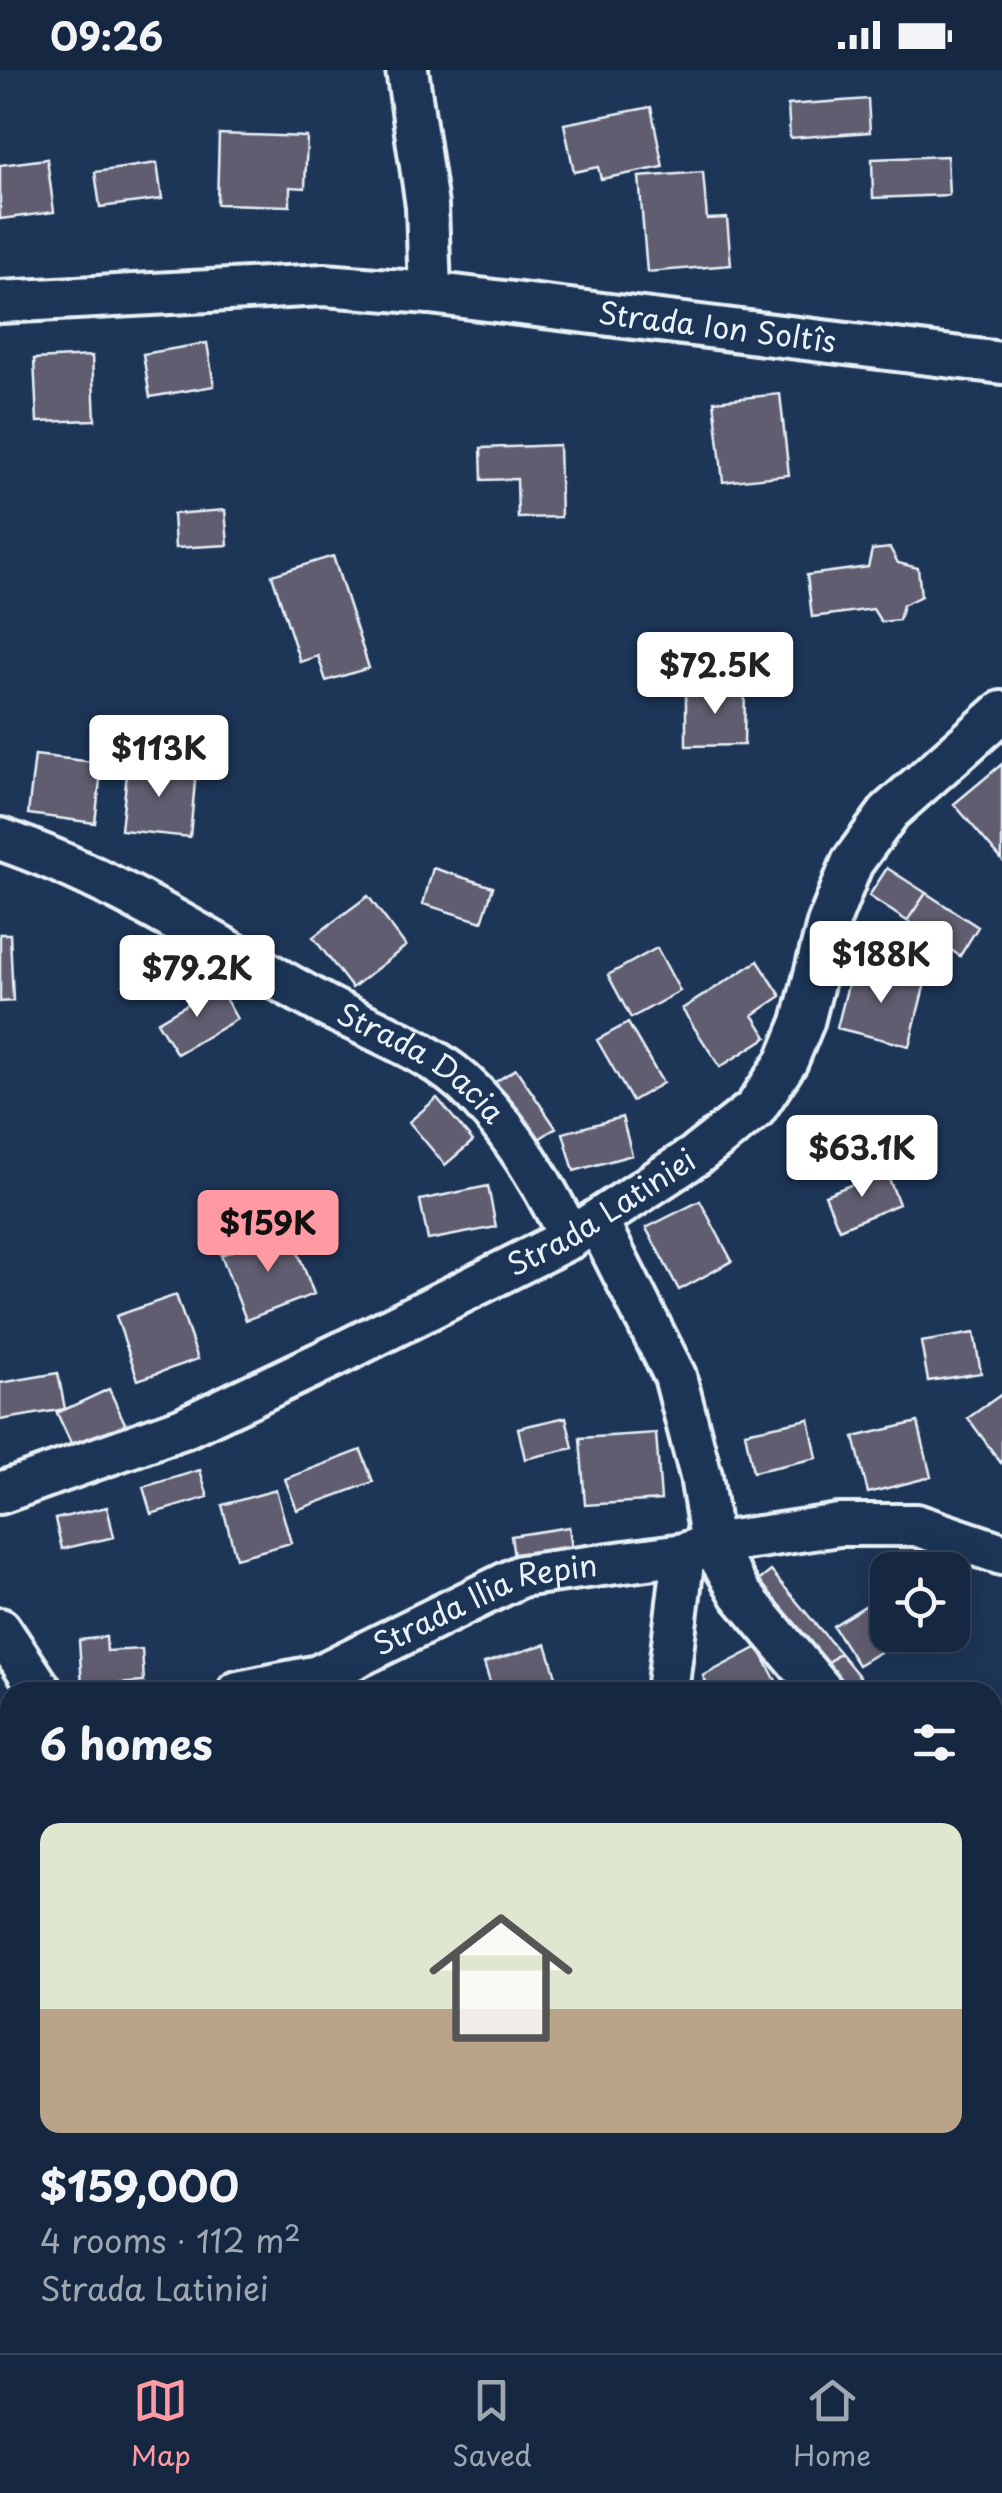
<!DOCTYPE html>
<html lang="en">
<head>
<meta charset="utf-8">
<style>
  body { margin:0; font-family:"Playpen Sans",sans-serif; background:#1f3048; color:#f1f3f6; height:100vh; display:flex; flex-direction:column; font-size:38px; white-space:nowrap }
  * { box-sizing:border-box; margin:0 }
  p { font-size:32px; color:#9ea6b1 }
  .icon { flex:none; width:55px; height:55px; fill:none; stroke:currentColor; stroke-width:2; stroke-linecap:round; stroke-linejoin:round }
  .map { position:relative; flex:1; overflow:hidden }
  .side { position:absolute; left:0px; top:1612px; width:1002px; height:672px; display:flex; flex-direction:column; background:#162841; border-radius:30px 30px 0 0; box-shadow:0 5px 25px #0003,0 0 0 2px #35445a }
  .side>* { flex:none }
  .controls { position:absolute; left:870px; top:1482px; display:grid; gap:20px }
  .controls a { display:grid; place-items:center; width:100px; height:100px; border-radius:20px; background:#162841; box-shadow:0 5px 25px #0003,0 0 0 2px #35445a; font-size:50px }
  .price { position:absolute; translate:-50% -85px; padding:0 22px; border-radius:10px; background:#fff; color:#222; font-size:32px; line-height:65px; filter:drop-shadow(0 2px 5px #0008) }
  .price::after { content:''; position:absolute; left:50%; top:60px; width:30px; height:22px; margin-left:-15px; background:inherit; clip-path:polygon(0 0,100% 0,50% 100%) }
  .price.on { background:#ff9aa2; color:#111 }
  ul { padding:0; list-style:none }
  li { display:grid; align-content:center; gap:20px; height:530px; padding:0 40px }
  li span { display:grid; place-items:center; height:310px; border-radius:20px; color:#555 }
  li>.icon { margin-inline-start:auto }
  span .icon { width:180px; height:180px; fill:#fffc; stroke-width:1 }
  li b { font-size:42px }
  h2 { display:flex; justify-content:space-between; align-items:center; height:120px; padding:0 40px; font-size:42px }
  .status { display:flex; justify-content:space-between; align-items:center; height:70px; padding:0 50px; background:#162841; direction:ltr }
  .status svg { height:28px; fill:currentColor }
  .menu { display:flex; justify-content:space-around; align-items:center; height:140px; border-top:2px solid #35445a; background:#162841; font-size:28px; color:#9ea6b1 }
  .menu a { display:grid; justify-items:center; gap:5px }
  .menu .on { color:#ff9aa2 }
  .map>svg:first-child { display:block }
</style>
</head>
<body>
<div class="status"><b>09:26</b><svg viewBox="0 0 49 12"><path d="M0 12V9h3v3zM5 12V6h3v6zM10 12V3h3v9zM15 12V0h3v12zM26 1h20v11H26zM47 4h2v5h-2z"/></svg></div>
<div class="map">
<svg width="1002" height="2283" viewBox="0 0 1002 2283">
  <rect width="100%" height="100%" fill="#1d3557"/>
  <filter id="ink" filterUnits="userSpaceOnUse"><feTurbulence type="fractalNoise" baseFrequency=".01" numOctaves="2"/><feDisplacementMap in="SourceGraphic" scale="20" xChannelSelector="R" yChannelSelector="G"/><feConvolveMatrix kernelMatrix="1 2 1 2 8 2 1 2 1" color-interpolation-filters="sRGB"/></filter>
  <g filter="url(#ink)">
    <!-- building -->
    <path fill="#615d70" stroke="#e8f1f8" stroke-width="2.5" d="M868 29 870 62 790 68 788 35Z
      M651 37 663 97 601 109 598 97 574 102 564 54Z
      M219 64 307 67 305 118 290 117V136L217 134Z
      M947 86 949 125 873 128 872 89Z
      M47 89 54 142 0 149V95Z
      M157 93 162 129 100 137 95 102Z
      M703 102 707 149 727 148 731 195 647 202 639 107Z
      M207 273 214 316 150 327 143 284Z
      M92 286 95 350 37 352 34 289Z
      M780 324 789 405 723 412 714 331Z
      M559 375 561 447 518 448 517 409 482 410 481 378Z
      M225 440 228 475 175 478 173 444Z
      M890 478 898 493 918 498 921 526 903 535 899 550 881 552 873 539 812 547 807 505 868 497 872 480Z
      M333 486 369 598 326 611 318 586 300 592 272 505Z
      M686 619H745L744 675 686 676Z
      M35 685 102 693 95 753 28 744Z
      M128 694 196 700 190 767 121 760Z
      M1002 694V790L954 734Z
      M433 798 493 817 482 852 423 834Z
      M887 798 926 823 907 851 869 826Z
      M926 823 978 857 960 886 907 851Z
      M368 826 406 876 352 918 313 867Z
      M0 864H10L13 931 0 932Z
      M657 878 680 921 631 948 608 905Z
      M758 891 781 926 753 945 767 967 720 997 682 939Z
      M853 895 925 913 909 976 837 958Z
      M218 916 237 949 177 984 157 952Z
      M628 953 663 1013 632 1031 597 970Z
      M516 999 556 1058 528 1076 489 1016Z
      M437 1028 473 1071 445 1095 409 1052Z
      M622 1047 632 1085 574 1101 563 1063Z
      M886 1101 899 1134 839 1159 825 1125Z
      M488 1116 496 1157 428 1170 420 1130Z
      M700 1131 732 1191 679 1220 646 1158Z
      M289 1159 314 1224 246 1250 221 1185Z
      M176 1225 198 1289 138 1310 116 1246Z
      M974 1263 981 1303 928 1311 921 1272Z
      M58 1303 65 1339 0 1350V1313Z
      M109 1319 128 1360 76 1384 57 1343Z
      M1002 1324V1392L1001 1393 968 1348Z
      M566 1347 573 1378 525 1389 518 1358Z
      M809 1349 817 1388 753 1402 745 1362Z
      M918 1352 931 1407 868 1423 854 1367Z
      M656 1363 661 1430 585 1435 580 1368Z
      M361 1380 373 1412 297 1440 285 1409Z
      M200 1400 208 1427 151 1444 143 1417Z
      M276 1420 291 1473 236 1488 222 1435Z
      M107 1437 114 1467 62 1479 55 1449Z
      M569 1457 573 1486 515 1494 511 1466Z
      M771 1501 840 1583 815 1603 746 1521Z
      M881 1526 888 1538V1565L905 1567 858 1595 833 1556Z
      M106 1567 107 1581 142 1579 144 1612 82 1616 79 1570Z
      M546 1574 559 1616 567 1613 570 1622H493L484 1593Z
      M758 1577 782 1622H711L703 1606Z
      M840 1583 864 1612 851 1622H830L815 1603Z
      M1002 1868V1933L992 1918V1874Z
      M119 2275H174V2283H119Z"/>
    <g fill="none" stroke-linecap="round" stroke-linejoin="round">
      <defs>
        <g id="minor">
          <path d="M407 0 427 136 430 223"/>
          <path id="s1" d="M0 232 324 215 430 223 1002 293"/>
          <path id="s2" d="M0 769C117 809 217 877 324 935 375 962 434 981 474 1023 515 1065 545 1116 570 1168"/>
          <path d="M598 1153 675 1306 701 1406 712 1474 741 1524 823 1622"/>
          <path id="s3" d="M0 1423 183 1358 339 1284 570 1168 695 1086 755 1039 787 991 803 952 828 854 852 793 890 741 1002 642"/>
          <path d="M0 1559 42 1622"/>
          <path id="s4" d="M238 1622 318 1606 521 1506 684 1484 712 1474 839 1455H916L1002 1484"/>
          <path d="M667 1622 684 1484"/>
          <path d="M992 1783H1002"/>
          <path d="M0 1855 10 1854"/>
          <path d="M0 2217 10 2216"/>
          <path d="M238 2275 240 2283"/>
        </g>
      </defs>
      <!-- minor casing -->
      <use href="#minor" stroke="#e8f1f8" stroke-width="48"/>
      <!-- minor -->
      <use href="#minor" stroke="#1d3557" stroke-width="40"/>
    </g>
  </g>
  <g text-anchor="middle" stroke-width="9" stroke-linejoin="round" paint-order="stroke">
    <!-- street labels -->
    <g font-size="30" fill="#e8f1f8" stroke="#1d3557">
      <text dy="10" stroke="none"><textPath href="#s1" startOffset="720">Strada Ion Soltîs</textPath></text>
      <text dy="10" stroke="none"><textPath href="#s2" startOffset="478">Strada Dacia</textPath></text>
      <text dy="10" stroke="none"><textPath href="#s3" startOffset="665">Strada Latiniei</textPath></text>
      <text dy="10" stroke="none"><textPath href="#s4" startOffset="265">Strada Ilia Repin</textPath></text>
    </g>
  </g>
</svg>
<div class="controls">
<a><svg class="icon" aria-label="locate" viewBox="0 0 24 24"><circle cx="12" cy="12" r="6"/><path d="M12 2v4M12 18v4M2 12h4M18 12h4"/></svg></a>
</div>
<b class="price" style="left:715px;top:647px">$72.5K</b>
<b class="price" style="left:159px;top:730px">$113K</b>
<b class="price" style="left:881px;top:936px">$188K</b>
<b class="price" style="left:197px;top:950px">$79.2K</b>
<b class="price" style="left:862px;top:1130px">$63.1K</b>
<b class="price on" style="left:268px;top:1205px">$159K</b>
<section class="side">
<h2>6 homes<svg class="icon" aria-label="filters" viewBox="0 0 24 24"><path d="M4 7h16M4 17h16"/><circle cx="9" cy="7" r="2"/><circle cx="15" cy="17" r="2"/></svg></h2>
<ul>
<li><span style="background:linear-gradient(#dfe7d0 60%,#b9a48a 0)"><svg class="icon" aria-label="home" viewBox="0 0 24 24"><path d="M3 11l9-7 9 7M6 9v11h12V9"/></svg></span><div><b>$159,000</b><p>4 rooms · 112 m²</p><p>Strada Latiniei</p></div></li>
</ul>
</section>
</div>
<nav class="menu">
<a class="on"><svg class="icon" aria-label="map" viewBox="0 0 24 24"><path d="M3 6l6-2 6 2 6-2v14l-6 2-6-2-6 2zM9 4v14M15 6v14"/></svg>Map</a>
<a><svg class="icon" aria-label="saved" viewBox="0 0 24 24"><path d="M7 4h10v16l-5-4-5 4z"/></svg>Saved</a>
<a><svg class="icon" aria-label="home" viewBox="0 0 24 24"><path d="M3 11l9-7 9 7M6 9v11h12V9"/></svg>Home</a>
</nav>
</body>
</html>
